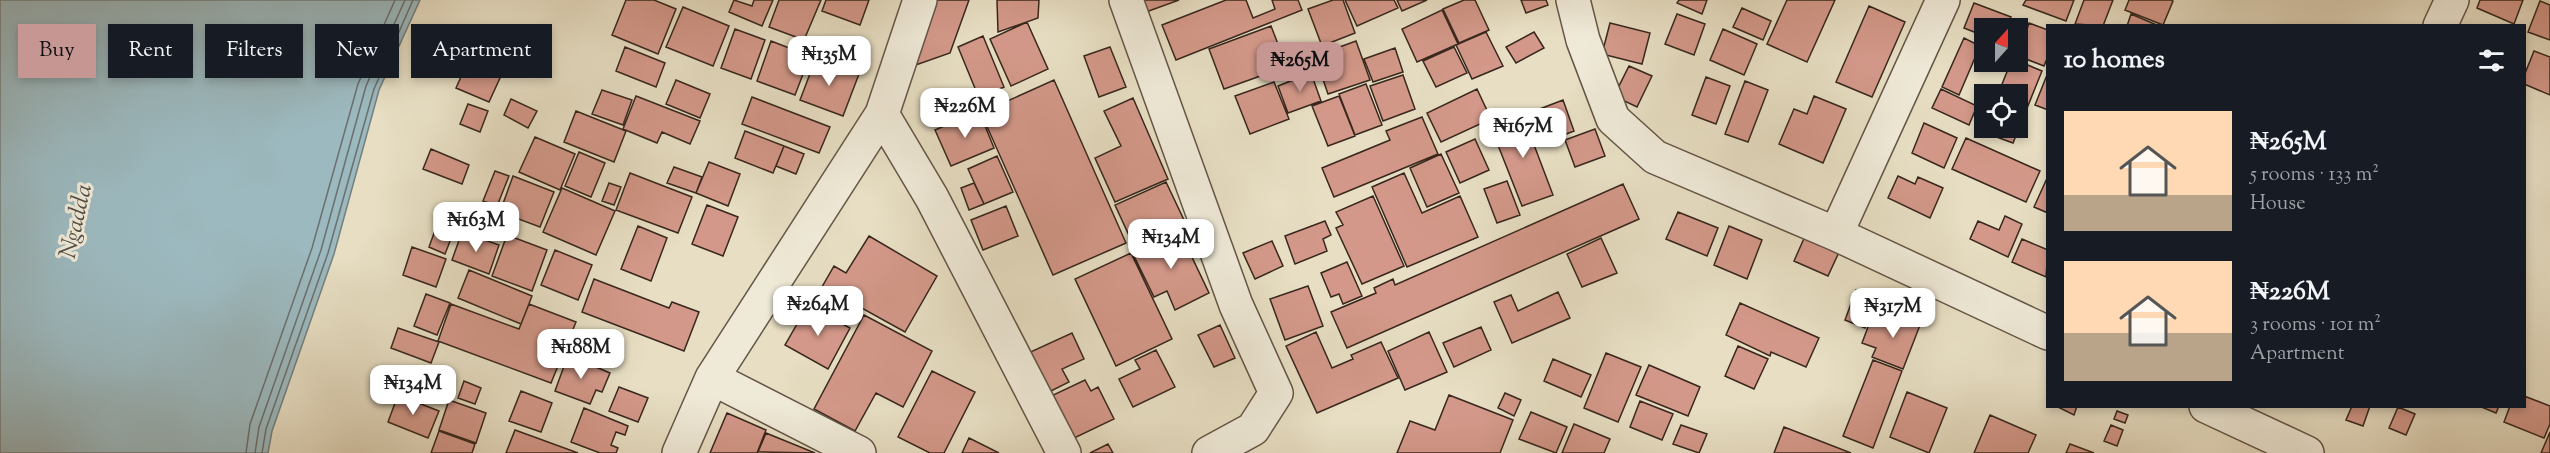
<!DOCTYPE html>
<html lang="en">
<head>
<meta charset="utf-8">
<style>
  body { margin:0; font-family:"Sorts Mill Goudy",serif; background:#20242c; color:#f1f3f6; height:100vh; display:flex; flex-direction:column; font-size:22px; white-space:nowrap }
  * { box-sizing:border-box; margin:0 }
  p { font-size:20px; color:#9ea1a6 }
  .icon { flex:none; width:33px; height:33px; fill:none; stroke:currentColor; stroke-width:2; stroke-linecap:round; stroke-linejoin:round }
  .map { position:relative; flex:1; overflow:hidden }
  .details { position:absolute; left:2046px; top:24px; width:480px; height:384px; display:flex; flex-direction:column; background:#171b24; border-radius:0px; box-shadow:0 3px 9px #0003 }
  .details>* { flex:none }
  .guide { position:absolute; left:18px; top:24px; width:570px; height:54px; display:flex; gap:12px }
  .needle { width:39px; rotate:21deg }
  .controls { position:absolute; left:1974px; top:18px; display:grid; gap:12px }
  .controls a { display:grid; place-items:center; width:54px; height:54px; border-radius:0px; background:#171b24; box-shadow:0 3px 9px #0003; font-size:30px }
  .price { position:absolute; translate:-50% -51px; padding:0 14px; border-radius:12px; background:#fff; color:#222; font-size:20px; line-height:39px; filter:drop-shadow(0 2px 3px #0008) }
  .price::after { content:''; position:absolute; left:50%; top:36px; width:18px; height:14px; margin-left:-9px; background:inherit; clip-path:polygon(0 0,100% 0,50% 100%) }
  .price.on { background:#c59692; color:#111 }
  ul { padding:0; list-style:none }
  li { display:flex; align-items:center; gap:18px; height:150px; padding:0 18px }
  li span { display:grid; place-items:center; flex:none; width:168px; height:120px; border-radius:0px; color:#555 }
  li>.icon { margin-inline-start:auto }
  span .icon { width:72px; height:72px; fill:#fffc; stroke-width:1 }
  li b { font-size:26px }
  h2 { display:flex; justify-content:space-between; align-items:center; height:72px; padding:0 18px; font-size:26px }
  .pill { padding:0 21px; border-radius:0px; background:#171b24; box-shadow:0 3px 9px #0003; font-size:21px; line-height:54px }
  .pill.on { background:#c59692; color:#111 }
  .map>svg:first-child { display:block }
</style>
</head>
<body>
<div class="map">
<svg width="2550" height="453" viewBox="0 0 2550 453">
  <rect width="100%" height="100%" fill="#e7dec3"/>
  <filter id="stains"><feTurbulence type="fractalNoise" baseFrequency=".00333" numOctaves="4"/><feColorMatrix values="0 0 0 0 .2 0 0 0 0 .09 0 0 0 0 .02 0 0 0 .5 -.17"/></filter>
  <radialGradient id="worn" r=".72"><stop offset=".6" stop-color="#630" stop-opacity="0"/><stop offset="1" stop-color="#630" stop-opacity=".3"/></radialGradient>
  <!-- water -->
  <path fill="#9cb9bf" stroke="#747f7e" stroke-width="1.5" d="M0 0H420L379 90 334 254 272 431 268 453H0Z"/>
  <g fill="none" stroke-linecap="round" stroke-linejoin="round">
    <!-- shore -->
    <path stroke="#6a706e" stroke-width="1.5" d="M246 453 250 424 312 248 358 84 395 0
      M255 453 259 427 321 250 366 86 405 0
      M262 453 266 429 328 253 374 89 413 0"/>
  </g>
  <!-- building -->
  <path fill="#d39889" stroke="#38271d" stroke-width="1.5" d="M626 0H654L676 9 658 54 612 35Z
    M734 0 752 6 754 0H773L762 26 729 12Z
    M779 0H821L804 40 769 27Z
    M826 0H869L860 25 822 11Z
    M932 0H969L950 53 910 67Z
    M997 0H1039L1038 18 998 32Z
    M1141 0H1179L1146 12Z
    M1226 0H1246L1253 18 1275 9 1272 0H1298L1302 10 1176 60 1162 25Z
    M1333 0H1343L1355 33 1322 46 1308 9Z
    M1345 0H1394L1398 8 1357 26Z
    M1397 0H1427L1402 11Z
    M1464 0H1475L1489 30 1459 43 1443 9Z
    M1521 0H1546L1548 5 1526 13Z
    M1679 0H1707L1702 14 1677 3Z
    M1787 0H1835L1807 62 1767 44Z
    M2026 0H2074L2066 21 2023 5Z
    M2084 0H2113L2103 26 2075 24Z
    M2129 0H2171L2173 1 2163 25 2125 10Z
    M2480 0H2523L2514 24 2477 8Z
    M2540 1 2550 5V40L2528 32Z
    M1974 3 2011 17 2006 28H1984V36L1964 28Z
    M1869 6 1905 22 1872 97 1836 82Z
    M683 7 729 26 713 66 666 47Z
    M1742 8 1771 21 1763 40 1733 27Z
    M1442 10 1458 44 1417 62 1402 29Z
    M1677 14 1705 24 1694 55 1665 44Z
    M2131 14 2159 26H2127Z
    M1027 22 1048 69 1011 86 990 39Z
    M1610 23 1650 33 1642 64 1602 54Z
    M2029 23 2048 30V56L2044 66 2018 56Z
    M1271 26 1283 57 1262 64 1266 74 1224 89 1209 49Z
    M735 29 765 40 751 79 721 68Z
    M1723 29 1757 44 1744 75 1710 60Z
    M1486 32 1503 66 1472 79 1456 45Z
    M1534 32 1544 48 1516 63 1506 47Z
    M983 36 1004 87 979 98 958 47Z
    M1964 38 1980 46 1959 95 1942 87Z
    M771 41 810 56 795 95 757 81Z
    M1356 41 1370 80 1328 94 1315 56Z
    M625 47 665 63 656 87 616 71Z
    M1110 47 1126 87 1099 97 1084 56Z
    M1454 47 1467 73 1436 87 1423 61Z
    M1395 48 1403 72 1373 82 1364 59Z
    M2534 51 2550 57V95L2524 84V76Z
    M472 52 505 67 489 102 456 88Z
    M816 58 859 74 843 116 800 100Z
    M2018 61 2042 71 2013 143 1983 132 1985 128H2018V94H1998L2011 62Z
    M1629 66 1652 76 1637 107 1614 96Z
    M1311 73 1321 101 1288 113 1278 86Z
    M1403 75 1415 109 1383 121 1370 86Z
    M2047 75H2048V110L2035 105Z
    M1706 77 1730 86 1716 124 1692 115Z
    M676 80 710 94 700 118 666 104Z
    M1054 80 1126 243 1053 275 981 113Z
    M1745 81 1768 90 1748 142 1725 134Z
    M1274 82 1289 119 1250 134 1235 96Z
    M1366 84 1382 125 1355 135 1339 94Z
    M1477 89 1491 119 1441 142 1427 113Z
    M1941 89 1977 106 1969 125 1932 108Z
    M602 90 632 100 623 125 592 114Z
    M636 96 700 121 690 144 662 132 657 143 623 129Z
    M1339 96 1355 136 1328 146 1312 106Z
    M1814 96 1846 109 1823 163 1779 144 1794 109 1807 114Z
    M752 97 830 127 819 153 742 124Z
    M1133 98 1168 179 1115 202 1095 158 1121 146 1104 111Z
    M511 99 537 111 528 128 504 115Z
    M1563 100 1574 131 1548 141 1537 110Z
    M468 104 488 111 480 132 460 124Z
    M576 111 626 131 614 162 564 142Z
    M979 111 994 148 951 166 935 130Z
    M1535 114 1542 132 1531 137 1553 195 1522 206 1492 130Z
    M1422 117 1438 154 1334 197 1322 168 1390 140 1386 131Z
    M1924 123 1957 138 1944 168 1912 153Z
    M1595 129 1605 156 1575 167 1565 140Z
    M745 131 784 146 773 173 735 158Z
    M535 137 575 154 560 190 519 172Z
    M1966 138 2040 171 2026 202 1952 169Z
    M1475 139 1489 170 1460 183 1446 152Z
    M784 146 804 154 796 174 776 166Z
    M431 149 469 165 462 184 423 169Z
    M579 152 605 163 591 197 565 186Z
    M1441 154 1459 193 1427 207 1410 168Z
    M997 156 1013 192 984 204 968 169Z
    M709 162 740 174 728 206 696 193Z
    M674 167 702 177 696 193 667 183Z
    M495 171 509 176 497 206 483 201Z
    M630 173 692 197 678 233 616 210Z
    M1404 173 1422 213 1460 196 1478 237 1407 267 1372 187Z
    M513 176 554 192 540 227 500 212Z
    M1898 176 1915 184 1918 177 1943 188 1930 218 1888 198Z
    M2048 176V213L2034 207Z
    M1507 181 1520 215 1497 223 1484 189Z
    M1166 182 1184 220 1133 244 1115 205Z
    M609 183 621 187 614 205 602 201Z
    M974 183 984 204 969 210 961 188Z
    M1623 184 1639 219 1347 348 1331 312 1376 293 1374 288 1393 279 1395 285Z
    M562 188 615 211 596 255 543 232Z
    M1373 196 1404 266 1362 284 1336 228 1343 225 1336 212Z
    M707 205 738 217 723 256 692 244Z
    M1006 206 1018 236 983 250 971 220Z
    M1678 212 1718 228 1707 256 1666 239Z
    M441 214 458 221 445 254 429 247Z
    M2005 216 2022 224 2008 257 1970 239 1978 221 1999 230Z
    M1325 221 1331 235 1323 239 1327 251 1295 264 1285 236Z
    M638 226 667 238 651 281 621 269Z
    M1729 226 1762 240 1747 279 1714 265Z
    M1179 230 1209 293 1175 310 1167 291 1154 297 1132 252Z
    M462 232 499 245 489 274 452 260Z
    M1806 234 1840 250 1828 276 1794 261Z
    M507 235 547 250 532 291 492 276Z
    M869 236 937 276 905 332 860 307 853 321 815 299 834 266 846 273Z
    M1601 238 1617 273 1582 287 1567 254Z
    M2022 239 2048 250 2046 277 2012 262Z
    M1272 241 1283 266 1255 279 1243 253Z
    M412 247 446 259 436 287 403 275Z
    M555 250 592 265 578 300 541 285Z
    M1131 253 1172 339 1116 366 1075 279Z
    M1347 262 1362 296 1343 304 1339 294 1331 297 1321 273Z
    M469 270 532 296 521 324 458 298Z
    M594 279 669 308 672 302 699 312 684 351 582 312Z
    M1308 286 1323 326 1285 340 1270 299Z
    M1856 290 1877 298 1865 328 1845 320Z
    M1558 292 1570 318 1512 343 1494 302 1511 295 1518 311Z
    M426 294 450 303 437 335 414 326Z
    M1740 303 1819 338 1806 367 1771 352 1770 356 1726 335Z
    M451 304 519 329 529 304 576 322 551 383 438 341Z
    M808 305 850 328 828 369 785 345Z
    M1900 311 1922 320 1903 369 1872 357 1876 348 1862 343 1871 319 1894 328Z
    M864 315 932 351 903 407 876 393 855 431 814 409Z
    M1220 325 1235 358 1214 367 1198 335Z
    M1481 327 1491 350 1454 367 1443 343Z
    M398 328 439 342 431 363 391 348Z
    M1316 332 1332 368 1353 359 1351 355 1381 342 1398 378 1317 413 1286 346Z
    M1429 332 1447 372 1405 390 1388 351Z
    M1072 333 1084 359 1062 369 1069 382 1045 394 1026 354Z
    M1738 346 1768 359 1754 389 1725 376Z
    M1156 350 1175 387 1133 407 1119 379 1140 369 1135 360Z
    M1606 353 1641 367 1618 422 1584 408Z
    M568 355 610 373 602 392 596 390 590 404 555 391Z
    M1553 359 1591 375 1581 397 1544 381Z
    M1873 360 1902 371 1873 448 1843 436Z
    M1649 365 1700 387 1688 416 1636 395Z
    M932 371 975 392 944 453H930L898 437Z
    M1085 380 1091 391 1098 387 1114 419 1070 440 1049 397Z
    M464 381 481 388 475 404 458 398Z
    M619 387 648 398 638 422 609 411Z
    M521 391 552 403 541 432 509 421Z
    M1907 392 1947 408 1929 453 1890 437Z
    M1505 393 1521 400 1514 416 1498 408Z
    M398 395 439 411 428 438 388 422Z
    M1449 395 1513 420 1500 453H1397L1410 421 1435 430Z
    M2524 396 2550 406V424L2544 438 2504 422 2510 406H2524Z
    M449 400 486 413 476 443 439 430Z
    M1640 401 1673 414 1662 440 1630 427Z
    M2056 406H2077L2074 415Z
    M2352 406H2370L2363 426 2346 420Z
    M2479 406H2499L2496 413Z
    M2398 407 2415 414 2406 435 2389 428Z
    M584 408 628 426 625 435 616 432 611 445 618 448 616 453H600L571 442Z
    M2117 411 2128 415 2125 423 2114 419Z
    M1531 412 1567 427 1556 453 1519 439Z
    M727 413 766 430 757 453H710Z
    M1990 415 2036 435 2028 453H1974Z
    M1574 424 1610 439 1604 453H1562Z
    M1681 425 1707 434 1699 453 1673 444Z
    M2111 425 2123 430 2117 446 2104 441Z
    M1784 427 1851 453H1774Z
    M515 430 578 453H506Z
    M439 431 475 444 472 453H431Z
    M2550 432V453H2541Z
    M766 433 815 453 758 452Z
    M969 438 999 453H962Z
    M1108 444 1113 453H1090Z
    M2070 444 2094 453H2066Z"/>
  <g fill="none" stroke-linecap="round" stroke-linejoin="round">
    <defs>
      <path id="minor" d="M1126 0 1236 305 1276 393 1253 429 1209 453
        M1573 0 1583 40 1613 119 1655 157 1836 234 2048 333
        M2440 26 2452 0
        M882 114 932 198 1064 453
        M1836 234 1943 0
        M712 378 859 453
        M2206 406 2307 453
        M679 453 712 378 882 114 920 0"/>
    </defs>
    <!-- minor casing -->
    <use href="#minor" stroke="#645546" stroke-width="36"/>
    <!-- minor -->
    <use href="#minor" stroke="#efead8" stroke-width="33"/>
  </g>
  <g text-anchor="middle" stroke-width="6" stroke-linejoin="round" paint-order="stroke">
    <!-- water labels -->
    <g font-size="24" font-style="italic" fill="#514c46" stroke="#efead8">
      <text transform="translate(75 221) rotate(-77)" y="8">Ngadda</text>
    </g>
  </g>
  <rect width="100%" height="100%" filter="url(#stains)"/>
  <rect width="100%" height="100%" fill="url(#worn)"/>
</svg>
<div class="controls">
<a><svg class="needle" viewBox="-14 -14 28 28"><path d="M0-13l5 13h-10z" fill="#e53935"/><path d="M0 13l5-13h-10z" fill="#9ea1a6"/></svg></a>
<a><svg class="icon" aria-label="locate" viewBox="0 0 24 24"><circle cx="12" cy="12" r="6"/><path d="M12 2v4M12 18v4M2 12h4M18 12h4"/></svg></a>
</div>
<b class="price" style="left:829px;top:87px">₦135M</b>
<b class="price on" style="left:1300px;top:93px">₦265M</b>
<b class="price" style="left:965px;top:139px">₦226M</b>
<b class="price" style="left:1523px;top:159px">₦167M</b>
<b class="price" style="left:476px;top:253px">₦163M</b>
<b class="price" style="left:1171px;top:270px">₦134M</b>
<b class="price" style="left:818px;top:337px">₦264M</b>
<b class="price" style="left:1893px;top:339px">₦317M</b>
<b class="price" style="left:581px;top:380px">₦188M</b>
<b class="price" style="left:413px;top:416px">₦134M</b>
<div class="guide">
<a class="pill on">Buy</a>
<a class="pill">Rent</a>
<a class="pill">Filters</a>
<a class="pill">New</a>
<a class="pill">Apartment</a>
</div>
<section class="details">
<h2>10 homes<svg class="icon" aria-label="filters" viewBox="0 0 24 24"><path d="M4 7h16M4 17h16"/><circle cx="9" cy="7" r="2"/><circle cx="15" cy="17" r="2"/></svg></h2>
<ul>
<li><span style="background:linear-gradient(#ffd9b3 70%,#b9a48a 0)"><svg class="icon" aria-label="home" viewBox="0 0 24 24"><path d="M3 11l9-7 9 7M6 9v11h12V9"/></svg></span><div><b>₦265M</b><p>5 rooms · 133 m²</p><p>House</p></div></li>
<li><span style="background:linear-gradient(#ffd9b3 60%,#b9a48a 0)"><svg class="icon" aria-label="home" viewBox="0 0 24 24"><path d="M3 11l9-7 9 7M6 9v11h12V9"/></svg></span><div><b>₦226M</b><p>3 rooms · 101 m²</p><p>Apartment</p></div></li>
</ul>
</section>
</div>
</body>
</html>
